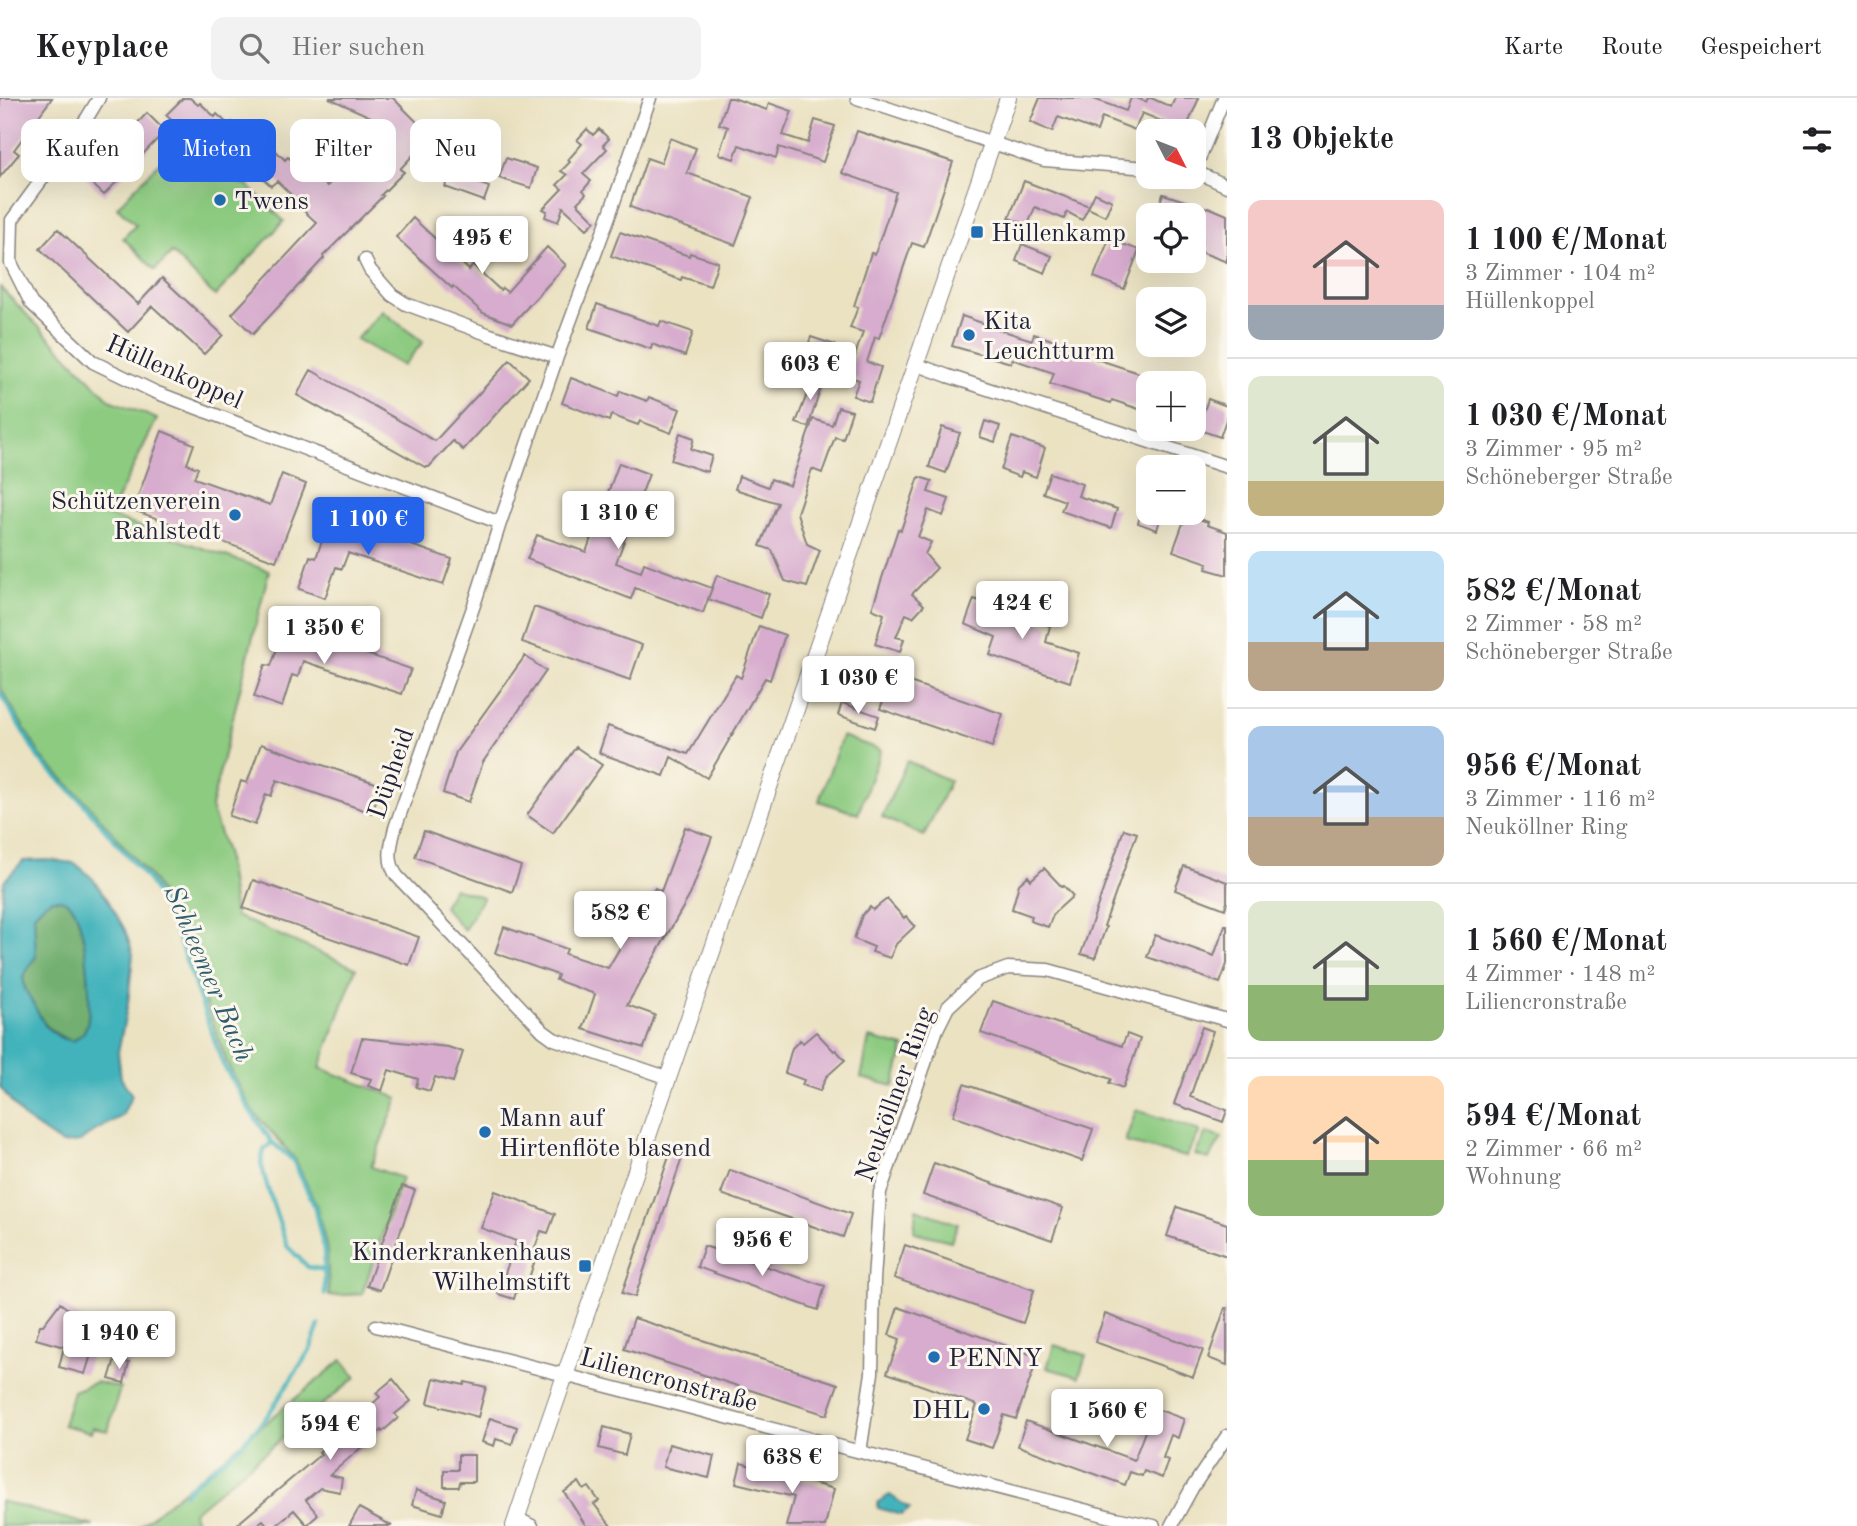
<!DOCTYPE html>
<html lang="de">
<head>
<meta charset="utf-8">
<style>
  body { margin:0; font-family:"Old Standard TT",serif; background:#f2f2f2; color:#202124; height:100vh; display:flex; flex-direction:column; font-size:26px; white-space:nowrap }
  * { box-sizing:border-box; margin:0 }
  p { font-size:23px; color:#757577 }
  .icon { flex:none; width:38px; height:38px; fill:none; stroke:currentColor; stroke-width:2; stroke-linecap:round; stroke-linejoin:round }
  .map { position:relative; flex:1; overflow:hidden }
  .details { display:flex; flex-direction:column; background:#fff; width:630px }
  .details>* { flex:none }
  .top-card { position:absolute; left:21px; top:21px; width:665px; height:63px; display:flex; gap:14px }
  .needle { width:46px; rotate:132deg }
  .buttons { position:absolute; left:1136px; top:21px; display:grid; gap:14px }
  .buttons a { display:grid; place-items:center; width:70px; height:70px; border-radius:14px; background:#fff; box-shadow:0 7px 28px #0002; font-size:35px }
  .price { position:absolute; translate:-50% -60px; padding:0 16px; border-radius:7px; background:#fff; color:#222; font-size:23px; line-height:46px; filter:drop-shadow(0 2px 4px #0008) }
  .price::after { content:''; position:absolute; left:50%; top:42px; width:21px; height:16px; margin-left:-10px; background:inherit; clip-path:polygon(0 0,100% 0,50% 100%) }
  .price.current { background:#2563eb; color:#fff }
  ul { padding:0; list-style:none }
  li { display:flex; align-items:center; gap:21px; height:175px; padding:0 21px }
  li+li { border-top:2px solid #e0e0e0 }
  li span { display:grid; place-items:center; flex:none; width:196px; height:140px; border-radius:14px; color:#555 }
  li>.icon { margin-inline-start:auto }
  span .icon { width:84px; height:84px; fill:#fffc; stroke-width:1 }
  li b { font-size:30px }
  h2 { display:flex; justify-content:space-between; align-items:center; height:84px; padding:0 21px; font-size:30px }
  .pill { padding:0 24px; border-radius:14px; background:#fff; box-shadow:0 7px 28px #0002; font-size:24px; line-height:63px }
  .pill.current { background:#2563eb; color:#fff }
  header { display:flex; align-items:center; gap:42px; box-sizing:border-box; height:98px; padding:0 35px; background:#fff; border-bottom:2px solid #e0e0e0 }
  header strong { font-size:33px }
  nav { display:flex; gap:38px; margin-inline-start:auto; font-size:24px }
  .search { width:490px; height:63px; background:#f2f2f2; display:flex; align-items:center; gap:18px; box-sizing:border-box; padding:0 24px; border-radius:14px; color:#757577; font-size:26px }
  main { display:flex; flex:1; min-height:0 }
  .map>svg:first-child { display:block }
</style>
</head>
<body>
<header>
<strong>Keyplace</strong>
<div class="search"><svg class="icon" aria-label="search" viewBox="0 0 24 24"><circle cx="10" cy="10" r="6"/><path d="M15 15l6 6"/></svg>Hier suchen</div>
<nav><a>Karte</a><a>Route</a><a>Gespeichert</a></nav>
</header>
<main>
<div class="map">
<svg width="1227" height="1428" viewBox="0 0 1227 1428">
  <rect width="100%" height="100%" fill="#fbf7ec"/>
  <filter id="ink" filterUnits="userSpaceOnUse"><feTurbulence type="fractalNoise" baseFrequency=".0143" numOctaves="2"/><feDisplacementMap in="SourceGraphic" scale="14" xChannelSelector="R" yChannelSelector="G"/><feConvolveMatrix kernelMatrix="1 2 1 2 8 2 1 2 1" color-interpolation-filters="sRGB"/></filter>
  <filter id="wash" filterUnits="userSpaceOnUse"><feTurbulence type="fractalNoise" baseFrequency=".00686" numOctaves="4" result="noise"/><feDisplacementMap in="SourceGraphic" scale="28" xChannelSelector="R" yChannelSelector="G"/><feGaussianBlur stdDeviation="1.57" result="paint"/><feColorMatrix in="noise" values="0 0 0 0 0 0 0 0 0 0 0 0 0 0 0 0 0 1.4 0 .05"/><feComposite in="paint" operator="in"/></filter>
  <g filter="url(#wash)">
    <rect width="100%" height="100%" fill="#ebe2c2"/>
    <!-- green -->
    <path fill="#8dcb81" stroke="#58765e" stroke-width="2" d="M180 43 208 65H214L237 84 247 87 284 123 215 198 172 155 155 172 123 140 136 127 117 109Z
      M0 189 110 302 157 321 109 418 269 473 211 709 226 754 235 818 356 870 320 970 398 1000 371 1069 402 1080 362 1196 329 1198 327 1151 316 1106 295 1061 252 1012 227 965 179 832 153 782 85 703 42 660 0 589Z
      M382 213 423 244 403 268 356 241Z
      M842 638 881 652 858 716 819 703Z
      M907 663 950 683 924 738 882 719Z
      M454 790 483 799 464 832 443 808Z
      M869 940 904 949 894 988 861 980Z
      M1136 1012 1200 1033 1186 1059 1125 1044Z
      M1206 1035 1222 1040 1209 1061 1195 1057Z
      M916 1111 958 1126 951 1143 914 1134Z
      M1054 1247 1086 1257 1079 1279 1047 1270Z
      M342 1262 356 1279 193 1414 197 1428H140Z
      M96 1284 120 1290 108 1333 93 1329 91 1334 63 1327 73 1293Z
      M0 1403 94 1428H0Z"/>
    <!-- forest -->
    <path fill="#72af6f" stroke="#4a6855" stroke-width="2" d="M52 801C60 801 66 801 72 808 86 824 95 913 85 932 83 937 76 940 73 943 45 936 27 907 23 879L36 858 34 816 44 806Z"/>
    <!-- water -->
    <path fill="#43b3bb" stroke="#326a7b" stroke-width="2" fill-rule="evenodd" d="M47 762 75 765 93 781 108 802 125 832 133 856 128 905 118 954 121 980 132 997 122 1018 93 1034 80 1044 62 1046 24 1020 0 989V903L2 893 0 816 4 783 23 763ZM52 801C60 801 66 801 72 808 86 824 95 913 85 932 83 937 76 940 73 943L61 940 46 929 25 891 23 879 36 858 34 816 44 806Z
      M890 1397 910 1411 901 1417 878 1410V1404Z"/>
    <g fill="none" stroke-linecap="round" stroke-linejoin="round">
      <!-- stream -->
      <path stroke="#43b3bb" stroke-width="4.5" d="M0 595 40 662 84 706 150 784 176 834 223 966 251 1014 272 1044 293 1062 314 1107 324 1152 325 1196
        M272 1044 264 1052 261 1065 267 1088 287 1148 308 1169 325 1172
        M185 1395 192 1387 240 1348 268 1317 310 1252 319 1227
        M188 1428V1426"/>
    </g>
    <g id="blocks">
      <!-- building -->
      <path fill="#d7acce" d="M0 0H52L14 52 19 56 0 79Z
        M183 0H190L198 7 200 5 215 19 217 16 229 27 232 24 242 35 244 32 258 46 261 43 272 53 274 51 285 62 288 59 300 70 302 68 312 77 314 75 327 88 382 29 371 19 329 0H393L431 38 400 71 404 74 381 97 383 98 323 158 324 160 253 236 232 216 317 125 304 113 306 111 277 83 271 88 247 65 243 69 220 48 215 53 191 30 185 35 166 17Z
        M728 0H733L767 12 769 5 792 13 783 37 808 45 815 22 835 28 823 64 779 49 776 60 739 47 734 61 719 56 728 29 719 26Z
        M1040 0H1091L1126 13 1131 0H1137L1146 4 1148 0H1151L1171 9 1175 0H1199L1185 33 1142 15 1135 32 1102 19 1097 33 1058 19 1052 34 1030 24Z
        M147 15 165 33 104 97 86 80Z
        M587 31 593 37 599 31 609 41 603 47 607 51 583 76 591 83 583 92 586 96 577 105 595 123 587 131 563 109 558 124 545 119 547 113 543 111 562 91 557 87 567 77 561 73 570 64 568 62 582 46 577 42Z
        M857 33 953 64 924 149 912 145 879 240 875 239 867 264 881 269 870 304 853 298 859 282 848 278 863 234 850 230 858 209 854 208 871 155 875 156 896 94 842 75Z
        M670 40 696 50 687 75 753 99 735 147 630 109 647 60 661 65Z
        M506 60 537 70 531 90 499 80Z
        M450 75 489 89 484 103 445 89Z
        M1024 83 1089 108 1095 95 1112 103 1105 118 1088 110 1082 122 1067 114 1064 121 1035 109 1028 127 1009 120Z
        M1163 96 1207 110 1208 109 1227 117V164L1198 153 1202 143 1194 140 1204 117H1176L1158 111Z
        M413 120 469 172 473 167 500 192 502 190 507 194 547 149 566 167 512 226 483 215 453 188 452 190 396 139Z
        M58 131 138 206 162 180 223 237 204 256 152 208 128 234 40 151Z
        M620 134 689 158 690 155 718 164 710 188 682 179 681 182 611 158Z
        M1109 141 1139 152 1124 191 1094 179Z
        M1022 146 1052 158 1045 175 1016 163Z
        M597 206 659 228 661 223 693 234 685 258 652 246 651 251 589 230Z
        M962 218 985 226V227L1032 242 1034 236 1058 244 1057 248 1148 278V314L1112 302 1111 305 1050 286 1054 275 1012 261 1011 265 952 248Z
        M811 239 835 247 830 261 806 253Z
        M510 262 529 280 463 352 453 343 429 369H425L297 297 311 272 435 343Z
        M814 278 824 281 808 329 796 325Z
        M571 280 618 298 620 293 647 303 649 299 680 311 671 335 640 323 638 327 611 317 609 323 562 305Z
        M1208 301 1227 308V319L1220 339 1194 330V316L1202 319Z
        M838 309 852 313 843 341 835 339 822 375 812 371 797 415 807 446 820 452 807 489 785 483 772 452 760 448 778 405 735 391 739 378 768 389 771 381 790 388 813 321 832 327Z
        M985 323 1000 328 995 344 980 339Z
        M942 329 960 335 946 375 929 369Z
        M162 333 194 346 187 366 198 370 194 380 270 407 282 376 306 386 276 463 133 412Z
        M680 335 694 340 691 351 712 358 707 374 671 362Z
        M1012 339 1045 350 1036 379 1022 374 1020 379 1001 372Z
        M619 365 649 376 616 465 641 474 644 465 712 490 703 515 635 490 631 501 527 461 537 437 586 454Z
        M1050 375 1082 386 1078 398 1117 411 1111 430 1061 413 1065 403 1043 395Z
        M919 379 932 383 928 394 949 401 943 418 928 412 918 439 931 444 925 456 937 470 912 496 924 507 913 519 906 516 896 539 904 541 900 554 875 546 884 516 872 511 898 431 901 432Z
        M1141 415H1162L1157 432 1138 425Z
        M1186 417 1208 424 1207 427 1227 434V477L1206 471 1208 465 1173 453Z
        M330 419 452 461 443 487 348 455 342 471 336 469 325 500 299 491 310 458 316 460Z
        M717 477 769 496 761 520 708 501Z
        M974 501 1050 528 1046 544 1079 555 1070 584 990 557 996 539 965 526Z
        M534 509 642 547 630 582 522 544Z
        M285 528 411 571 402 596 303 563 298 579 292 577 282 609 254 599 265 567 271 568Z
        M759 528 785 537 770 582 765 580 707 680 671 659 664 678 599 655 608 628 688 656 736 577 741 580Z
        M525 558 546 573 483 664 469 704 443 695 456 654Z
        M892 578 1003 616 992 649 880 611Z
        M842 605 879 618 875 630 838 617Z
        M261 646 381 687 372 715 277 682 271 698 266 696 255 727 229 718 241 683 247 685Z
        M576 649 602 667 553 735 527 717Z
        M685 729 712 739 690 797 627 907 655 917 644 950 583 931 595 896 556 882 558 877 495 855 504 829 567 851 565 856 608 870 655 790 661 793Z
        M1124 731 1137 735 1104 828 1106 829 1095 860 1081 856Z
        M424 733 521 768 512 794 415 759Z
        M1184 768 1227 784V804L1225 811 1175 792Z
        M1044 770 1062 789 1064 788 1073 798 1054 815 1048 829 1030 823 1032 818 1012 811 1019 786 1028 778 1031 782Z
        M253 782 419 839 409 867 243 810Z
        M887 801 904 820 906 818 915 828 896 846 890 860 872 854 874 849 854 841 862 817 870 809 873 812Z
        M1225 827H1227V866L1220 885 1147 859 1155 837 1214 858Z
        M993 903 1122 948 1127 936 1140 941 1123 990 1109 985 1111 981 981 935Z
        M1202 929 1213 933 1190 999 1227 1012 1223 1024 1174 1006Z
        M816 934 834 953 836 952 845 962 826 979 820 993 802 987 804 982 785 975 792 950 800 942 803 945Z
        M362 940 448 949 463 954 453 984 435 979 430 993 416 989 418 981 389 972 382 993 368 988 371 981 351 975Z
        M964 986 1093 1031 1082 1063 953 1018Z
        M671 1053 683 1057 635 1199 622 1195Z
        M934 1065 1063 1110 1052 1142 923 1097Z
        M730 1072 851 1116 843 1139 721 1096Z
        M402 1088 415 1092 380 1192 367 1188Z
        M495 1093 555 1116 548 1135 541 1133 531 1161 535 1162 526 1189 518 1187 514 1201 498 1196 516 1143 481 1130Z
        M1177 1109 1227 1126V1158L1167 1138Z
        M905 1147 1034 1192 1023 1225 894 1180Z
        M704 1148 825 1188 818 1212 697 1169Z
        M60 1205 84 1223 116 1219 120 1245 93 1250 85 1276 59 1269 64 1249 36 1241 40 1227H43Z
        M898 1209 1038 1259 1016 1321 1004 1317 992 1350 965 1341 977 1307 887 1275 900 1241 889 1237Z
        M1225 1210H1227V1267L1208 1260Z
        M1105 1216 1203 1252 1193 1279 1095 1244Z
        M634 1220 838 1286 827 1317 624 1251Z
        M115 1261 129 1265 124 1285 109 1281Z
        M434 1280 464 1287 465 1284 486 1289 478 1319 428 1305Z
        M393 1281 411 1303 395 1316 398 1320 382 1334 381 1332 330 1377 342 1380 340 1394 320 1390 306 1402 318 1417 307 1427 294 1412 275 1428H268L263 1422 255 1428H235L321 1356 319 1354 380 1299 376 1295Z
        M1154 1310 1184 1321 1178 1340 1171 1337 1167 1348 1163 1360 1168 1362 1162 1380 1144 1373 1142 1378 1130 1374 1125 1387 1018 1348 1026 1323 1134 1362Z
        M490 1320 517 1329 512 1346 496 1341 494 1348 482 1344Z
        M604 1329 630 1336 625 1357 599 1350Z
        M669 1346 714 1358 709 1380 663 1369Z
        M458 1357H474V1384H460L459 1389H444V1372H458Z
        M741 1365 834 1391 825 1428H786L794 1399 736 1385Z
        M579 1384 584 1392 589 1389 599 1403 594 1406 611 1428H586L564 1394Z
        M416 1392 446 1402 442 1416 412 1407Z
        M359 1410 392 1428H349Z"/>
    </g>
  </g>
  <g filter="url(#ink)">
    <use href="#blocks" fill-opacity="0" stroke="#86827e" stroke-width="2"/>
    <g fill="none" stroke-linecap="round" stroke-linejoin="round">
      <defs>
        <path id="minor" d="M99 0 87 20 12 122 11 165 31 205 93 264 155 294 500 425
          M650 0 608 121 557 259 500 425 475 504 395 730C391 746 386 763 397 778L543 933 554 941 669 980
          M857 0 1044 62 1148 70
          M1194 73 1224 0
          M1194 73 1227 88
          M365 162 370 172 392 197 406 206 490 237 557 259
          M915 266 948 278 1227 369
          M376 1228 1115 1420 1154 1428
          M860 1354 872 1275 874 1182 880 1094 937 931 948 909 978 881 1008 870 1048 872 1227 922
          M517 1420 532 1428
          M1171 1428 1192 1390 1227 1338"/>
        <path id="tertiary" d="M514 1428 544 1338 1008 0"/>
      </defs>
      <!-- minor casing -->
      <use href="#minor" stroke="#86827e" stroke-width="15"/>
      <!-- tertiary casing -->
      <use href="#tertiary" stroke="#86827e" stroke-width="18"/>
      <!-- minor -->
      <use href="#minor" stroke="#fff" stroke-width="12"/>
      <!-- tertiary -->
      <use href="#tertiary" stroke="#fff" stroke-width="16"/>
    </g>
  </g>
  <!-- markers -->
  <g fill="#1f6fb2" stroke="#fbf7ec" stroke-width="2.5">
    <circle cx="220" cy="102" r="7"/>
    <rect x="970" y="127" width="14" height="14" rx="3.5"/>
    <circle cx="969" cy="237" r="7"/>
    <circle cx="235" cy="417" r="7"/>
    <circle cx="485" cy="1034" r="7"/>
    <rect x="578" y="1161" width="14" height="14" rx="3.5"/>
    <circle cx="934" cy="1259" r="7"/>
    <circle cx="984" cy="1311" r="7"/>
  </g>
  <g text-anchor="middle" stroke-width="6" stroke-linejoin="round" paint-order="stroke">
    <!-- poi labels -->
    <g font-size="26" fill="#22223b" stroke="#fbf7ec" text-anchor="start">
      <text x="234" y="111">Twens</text>
      <text x="991" y="143">Hüllenkamp</text>
      <text x="983" y="231">Kita<tspan x="983" dy="30">Leuchtturm</tspan></text>
      <text x="221" y="411" text-anchor="end">Schützenverein<tspan x="221" dy="30">Rahlstedt</tspan></text>
      <text x="499" y="1028">Mann auf<tspan x="499" dy="30">Hirtenflöte blasend</tspan></text>
      <text x="571" y="1162" text-anchor="end">Kinderkrankenhaus<tspan x="571" dy="30">Wilhelmstift</tspan></text>
      <text x="948" y="1268">PENNY</text>
      <text x="970" y="1320" text-anchor="end">DHL</text>
    </g>
    <!-- street labels -->
    <g font-size="26" fill="#22223b" stroke="#fbf7ec">
      <text transform="translate(175 273) rotate(24)" y="9">Hüllenkoppel</text>
      <text transform="translate(390 675) rotate(-71)" y="9">Düpheid</text>
      <text transform="translate(894 996) rotate(-70)" y="9">Neuköllner Ring</text>
      <text transform="translate(669 1281) rotate(15)" y="9">Liliencronstraße</text>
    </g>
    <!-- water labels -->
    <g font-size="28" font-style="italic" fill="#2f5c6e" stroke="#fbf7ec">
      <text transform="translate(210 875) rotate(67)" y="10">Schleemer Bach</text>
    </g>
  </g>
</svg>
<div class="buttons">
<a><svg class="needle" viewBox="-14 -14 28 28"><path d="M0-13l5 13h-10z" fill="#e53935"/><path d="M0 13l5-13h-10z" fill="#757577"/></svg></a>
<a><svg class="icon" aria-label="locate" viewBox="0 0 24 24"><circle cx="12" cy="12" r="6"/><path d="M12 2v4M12 18v4M2 12h4M18 12h4"/></svg></a>
<a><svg class="icon" aria-label="layers" viewBox="0 0 24 24"><path d="M12 4l9 5-9 5-9-5zM3 14l9 5 9-5"/></svg></a>
<a>+</a>
<a>−</a>
</div>
<b class="price" style="left:482px;top:178px">495 €</b>
<b class="price" style="left:810px;top:304px">603 €</b>
<b class="price" style="left:618px;top:453px">1 310 €</b>
<b class="price current" style="left:368px;top:459px">1 100 €</b>
<b class="price" style="left:1022px;top:543px">424 €</b>
<b class="price" style="left:324px;top:568px">1 350 €</b>
<b class="price" style="left:858px;top:618px">1 030 €</b>
<b class="price" style="left:620px;top:853px">582 €</b>
<b class="price" style="left:762px;top:1180px">956 €</b>
<b class="price" style="left:119px;top:1273px">1 940 €</b>
<b class="price" style="left:1107px;top:1351px">1 560 €</b>
<b class="price" style="left:330px;top:1364px">594 €</b>
<b class="price" style="left:792px;top:1397px">638 €</b>
<div class="top-card">
<a class="pill">Kaufen</a>
<a class="pill current">Mieten</a>
<a class="pill">Filter</a>
<a class="pill">Neu</a>
</div>
</div>
<section class="details">
<h2>13 Objekte<svg class="icon" aria-label="filters" viewBox="0 0 24 24"><path d="M4 7h16M4 17h16"/><circle cx="9" cy="7" r="2"/><circle cx="15" cy="17" r="2"/></svg></h2>
<ul>
<li><span style="background:linear-gradient(#f6c9c9 75%,#9aa5b1 0)"><svg class="icon" aria-label="home" viewBox="0 0 24 24"><path d="M3 11l9-7 9 7M6 9v11h12V9"/></svg></span><div><b>1 100 €/Monat</b><p>3 Zimmer · 104 m²</p><p>Hüllenkoppel</p></div></li>
<li><span style="background:linear-gradient(#dfe7d0 75%,#c2b280 0)"><svg class="icon" aria-label="home" viewBox="0 0 24 24"><path d="M3 11l9-7 9 7M6 9v11h12V9"/></svg></span><div><b>1 030 €/Monat</b><p>3 Zimmer · 95 m²</p><p>Schöneberger Straße</p></div></li>
<li><span style="background:linear-gradient(#bfe0f5 65%,#b9a48a 0)"><svg class="icon" aria-label="home" viewBox="0 0 24 24"><path d="M3 11l9-7 9 7M6 9v11h12V9"/></svg></span><div><b>582 €/Monat</b><p>2 Zimmer · 58 m²</p><p>Schöneberger Straße</p></div></li>
<li><span style="background:linear-gradient(#a9c7e8 65%,#b9a48a 0)"><svg class="icon" aria-label="home" viewBox="0 0 24 24"><path d="M3 11l9-7 9 7M6 9v11h12V9"/></svg></span><div><b>956 €/Monat</b><p>3 Zimmer · 116 m²</p><p>Neuköllner Ring</p></div></li>
<li><span style="background:linear-gradient(#dfe7d0 60%,#8fb573 0)"><svg class="icon" aria-label="home" viewBox="0 0 24 24"><path d="M3 11l9-7 9 7M6 9v11h12V9"/></svg></span><div><b>1 560 €/Monat</b><p>4 Zimmer · 148 m²</p><p>Liliencronstraße</p></div></li>
<li><span style="background:linear-gradient(#ffd9b3 60%,#8fb573 0)"><svg class="icon" aria-label="home" viewBox="0 0 24 24"><path d="M3 11l9-7 9 7M6 9v11h12V9"/></svg></span><div><b>594 €/Monat</b><p>2 Zimmer · 66 m²</p><p>Wohnung</p></div></li>
</ul>
</section>
</main>
</body>
</html>
